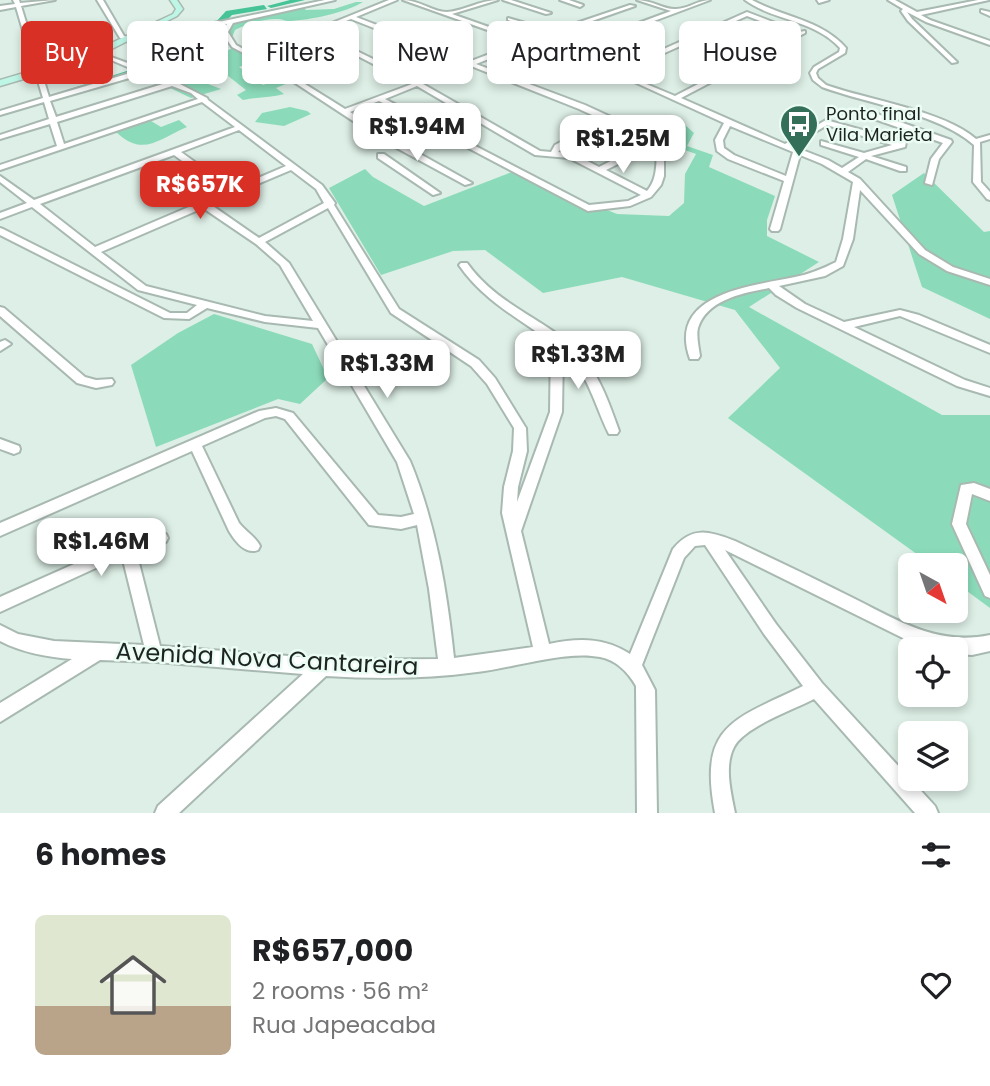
<!DOCTYPE html>
<html lang="en">
<head>
<meta charset="utf-8">
<style>
  body { margin:0; font-family:Poppins,sans-serif; background:#f6f6f6; color:#202124; height:100vh; display:flex; flex-direction:column; font-size:26px; white-space:nowrap }
  * { box-sizing:border-box; margin:0 }
  p { font-size:23px; color:#757577 }
  .icon { flex:none; width:38px; height:38px; fill:none; stroke:currentColor; stroke-width:2; stroke-linecap:round; stroke-linejoin:round }
  .map { position:relative; height:813px; overflow:hidden }
  .side { display:flex; flex-direction:column; background:#fff; flex:1 }
  .side>* { flex:none }
  .hud { position:absolute; left:21px; top:21px; width:948px; height:63px; display:flex; gap:14px }
  .needle { width:46px; rotate:140deg }
  .controls { position:absolute; left:898px; top:553px; display:grid; gap:14px }
  .controls a { display:grid; place-items:center; width:70px; height:70px; border-radius:10px; background:#fff; box-shadow:0 4px 10px #0003; font-size:35px }
  .price { position:absolute; translate:-50% -60px; padding:0 16px; border-radius:14px; background:#fff; color:#222; font-size:23px; line-height:46px; filter:drop-shadow(0 2px 4px #0008) }
  .price::after { content:''; position:absolute; left:50%; top:42px; width:21px; height:16px; margin-left:-10px; background:inherit; clip-path:polygon(0 0,100% 0,50% 100%) }
  .price.selected { background:#d93025; color:#fff }
  ul { padding:0; list-style:none }
  li { display:flex; align-items:center; gap:21px; height:175px; padding:0 35px }
  li+li { border-top:2px solid #e0e0e0 }
  li span { display:grid; place-items:center; flex:none; width:196px; height:140px; border-radius:10px; color:#555 }
  li>.icon { margin-inline-start:auto }
  span .icon { width:84px; height:84px; fill:#fffc; stroke-width:1 }
  li b { font-size:30px }
  h2 { display:flex; justify-content:space-between; align-items:center; height:84px; padding:0 35px; font-size:30px }
  .chip { padding:0 24px; border-radius:10px; background:#fff; box-shadow:0 4px 10px #0003; font-size:24px; line-height:63px }
  .chip.selected { background:#d93025; color:#fff }
  .map>svg:first-child { display:block }
</style>
</head>
<body>
<div class="map">
<svg width="990" height="813" viewBox="0 0 990 813">
  <rect width="100%" height="100%" fill="#ddefe6"/>
  <!-- green -->
  <path fill="#8bdbba" d="M356 2H363C345 13 310 20 289 21 285 21 282 19 278 19 266 18 246 24 235 30L231 40 228 35 233 22 303 7 306 10 334 9Z
    M309 24 327 26 316 33 334 45 313 48 298 38 252 47 245 46 242 40 255 38 262 41 313 29Z
    M235 47 258 60 239 67 263 85 280 79 252 64 259 61 293 81 276 88 284 94C270 98 258 97 243 100L237 95 246 90 223 72 195 79 221 89 191 98 168 87 158 90 147 88Z
    M290 107 307 111 311 114 284 126 255 122 262 113Z
    M179 120 187 127C157 140 143 157 116 132L151 121 161 127Z
    M684 124 694 133 687 146 713 155 709 167 775 196 767 220V236L819 262 749 307 942 415H990V608L956 583V565H932L728 418 780 368 735 310 622 277 543 293 485 250 453 251 381 275 329 188 365 169 373 177 424 206 512 172 617 214 669 216 684 203 685 174 696 154 671 145Z
    M924 173 984 232 990 231V319L922 287 892 195Z
    M214 314 312 344 328 378 300 404 278 399 156 447 131 365 178 333Z"/>
  <g fill="none" stroke-linecap="round" stroke-linejoin="round">
    <!-- river -->
    <path fill="#47c398" fill-rule="evenodd" d="M290 0H305L271 8 267 6Z
      M264 5 267 9 232 15 222 25 215 23 226 11Z
      M133 69 141 71 72 93 64 91Z"/>
    <defs>
      <path id="minor" d="M13 0H19L20 3 55 0 21 6 49 97 137 71 97 54V52L133 65 163 53 205 28 140 35 138 32 214 23 325 0H335L233 23 228 32 236 45 281 69 345 109 412 84 315 34 322 27 389 0H397L356 17 471 61 521 42 403 0C419 0 433 12 447 12 464 11 480 0 498 0L452 14 526 40 547 33 508 20V18L553 31 630 5 635 6 532 42 560 52 671 11 637 0C651 0 665 10 676 9 688 9 698 0 710 0L566 54 614 71 747 12 799 32 805 31V33L681 98 785 144 826 120 906 142 905 147 871 156 906 167V171H900L866 159 848 172 860 179 925 250 953 267 990 279V285L947 271 919 254 860 190 853 239 843 266 825 276 779 286 805 304 844 322 900 310 919 315 990 345V353L900 316 854 327 965 380 990 388V396L957 386 797 308 776 295 769 288C744 293 707 299 698 328 696 336 699 348 700 356L698 359H690C666 293 753 286 795 277 810 274 822 269 836 262L843 239 853 182 822 164 800 155 780 229 778 231H772L770 229 784 181 728 159 717 151 715 140 724 123 632 81 526 44 476 64 585 105 659 139 664 144V176L661 185 651 197 630 206 588 211 379 101 350 112 388 136 472 183 465 185 382 140 277 71 232 47 222 32 227 24 213 27 167 55 138 67 176 82 207 98 208 100 322 185 335 203 334 205 399 309 479 360 495 378 524 425 526 428 527 451 518 487 517 502 550 412 551 342C517 317 484 301 459 265L461 263H467C500 309 550 319 584 358 601 379 610 406 619 431L617 434H609C594 404 589 374 563 351L562 412 521 531 549 644C578 638 604 637 630 654L673 549C692 526 709 531 735 541 771 558 807 575 843 593 891 616 934 647 990 635V651L972 655 956 654V649H932L907 640 725 550 776 624 822 683 935 806 938 813H915L814 699C793 710 744 727 734 747 724 766 731 793 735 813H715C698 724 734 720 803 686L764 634 705 545 695 546 684 558 642 665 655 690 657 813H637L636 686C628 672 616 660 600 657 567 650 512 668 477 672 427 679 376 679 326 676L179 813H155L158 806 303 674 157 662 100 660 0 722V703L72 659C47 657 23 653 0 641V625L18 634 54 641 144 645 122 556 0 612V597L119 544 124 542 131 545 161 532 166 534 168 538 166 542 137 555 160 646 339 660 438 659 429 589 417 525 401 529 369 525 285 419 276 416 265 418 202 446 239 523C245 531 256 537 260 546L258 550C245 555 235 541 229 531L192 451 0 536V523L259 411 276 408 293 413 378 515 401 517 414 514 397 462 318 328 265 322 207 308 189 319 164 318 0 235V228L3 229 170 313H187L197 305 138 290 32 207 0 219V213L27 203 0 182V176L34 200 235 127 202 102 0 170V165L57 146 50 124 0 139V135L49 119 44 102 0 115V111L43 98 16 7 0 10V6L15 4ZM747 16 794 34 675 96 620 73ZM351 19 465 64 418 81 322 34 326 29ZM471 66 579 109 653 143 657 146C656 163 658 178 647 191L606 170 636 155V151H630L599 167 574 154 558 152 561 149 591 133V129H585L555 145 551 152 540 151 423 84ZM143 74 166 83 56 117 50 101ZM172 86 191 93 198 99 64 144 57 122ZM417 86 535 155 569 158 641 195 628 201 589 205 385 99ZM827 125 892 145 864 153 821 141V145L859 157 842 168 828 160 792 146ZM730 126 793 152 786 176 734 155 724 148 723 140ZM239 130 286 166 204 201H199L198 203 95 247 40 204 174 155 200 174H206V170L181 152ZM291 170 316 189 324 203 259 238 210 204ZM203 208 256 244 280 265 313 321 265 316 146 286 101 252ZM328 208 391 313 471 366 487 384 514 428 513 451 504 487 502 513 533 647 454 658C447 591 436 524 410 461L289 263 265 242Z
        M97 0H103L124 36 129 38V40L120 38Z
        M503 0H511L551 13 546 14Z
        M560 0H569L583 5 580 7Z
        M745 0H752C783 17 822 20 846 48L845 53 818 69 816 73 818 78 826 85C868 100 945 111 976 139L990 135V139L980 142 981 182 990 192V200L987 199 973 182 974 145C938 113 868 104 822 87L813 80 810 73 814 67 839 52 840 48C815 20 774 21 745 0Z
        M817 0H829L819 3Z
        M888 0H895L917 12 978 0H989L921 15 930 20 990 41V45L926 22 907 12 912 19 957 62 952 63 908 21 901 11 903 9Z
        M981 10 990 12V16L981 12Z
        M860 110H866L951 140 952 142 939 159 932 185 925 183 931 159 943 143 860 114Z
        M378 154H384L440 193 433 195 378 158Z
        M0 307 4 308 85 377 96 380 112 379 114 382 112 385 96 388 77 383 0 316Z
        M5 340 11 344 0 351V342Z
        M0 439 19 446 20 449 19 452 14 454 0 449Z
        M974 483 990 489V501L972 494 966 524 990 575V598L985 596 952 524 961 485Z"/>
      <path id="secondary" d="M170 0H177L183 9 177 16 94 58 0 86V80L88 54 173 14 176 9Z"/>
    </defs>
    <!-- minor casing -->
    <use href="#minor" stroke="#a8b9b1" stroke-width="4"/>
    <!-- secondary casing -->
    <use href="#secondary" stroke="#a8b9b1" stroke-width="3"/>
    <!-- minor -->
    <use href="#minor" fill="#fff" fill-rule="evenodd"/>
    <!-- secondary -->
    <use href="#secondary" fill="#bef6e6" fill-rule="evenodd"/>
  </g>
  <!-- icons -->
  <defs>
    <symbol id="bus-pin" viewBox="-11 -11 22 30"><path d="M0 17L-7.5 6A9.5 9.5 0 1 1 7.5 6Z" fill="#346f59" stroke="#eafcf4"/><path d="M-5-6H5V4H4V6H2V4H-2V6H-4V4H-5ZM-3.5-4V0h7V-4ZM-3.5 1.2v1.5H-2V1.2ZM2 1.2v1.5H3.5V1.2Z" fill="#fff"/></symbol>
  </defs>
  <g fill-rule="evenodd">
    <use href="#bus-pin" x="777" y="102" width="44" height="60"/>
  </g>
  <g text-anchor="middle" stroke-width="5" stroke-linejoin="round" paint-order="stroke">
    <!-- far-poi labels -->
    <g font-size="18" fill="#1d2421" stroke="#eafcf4" text-anchor="start">
      <text x="826" y="120">Ponto final<tspan x="826" dy="21">Vila Marieta</tspan></text>
    </g>
    <!-- near-street labels -->
    <g font-size="24" fill="#1d2421" stroke="#eafcf4">
      <text transform="translate(267 659) rotate(3)" y="8">Avenida Nova Cantareira</text>
    </g>
  </g>
</svg>
<div class="controls">
<a><svg class="needle" viewBox="-14 -14 28 28"><path d="M0-13l5 13h-10z" fill="#e53935"/><path d="M0 13l5-13h-10z" fill="#757577"/></svg></a>
<a><svg class="icon" aria-label="locate" viewBox="0 0 24 24"><circle cx="12" cy="12" r="6"/><path d="M12 2v4M12 18v4M2 12h4M18 12h4"/></svg></a>
<a><svg class="icon" aria-label="layers" viewBox="0 0 24 24"><path d="M12 4l9 5-9 5-9-5zM3 14l9 5 9-5"/></svg></a>
</div>
<b class="price" style="left:417px;top:163px">R$1.94M</b>
<b class="price" style="left:623px;top:175px">R$1.25M</b>
<b class="price selected" style="left:200px;top:221px">R$657K</b>
<b class="price" style="left:578px;top:391px">R$1.33M</b>
<b class="price" style="left:387px;top:400px">R$1.33M</b>
<b class="price" style="left:101px;top:578px">R$1.46M</b>
<div class="hud">
<a class="chip selected">Buy</a>
<a class="chip">Rent</a>
<a class="chip">Filters</a>
<a class="chip">New</a>
<a class="chip">Apartment</a>
<a class="chip">House</a>
</div>
</div>
<section class="side">
<h2>6 homes<svg class="icon" aria-label="filters" viewBox="0 0 24 24"><path d="M4 7h16M4 17h16"/><circle cx="9" cy="7" r="2"/><circle cx="15" cy="17" r="2"/></svg></h2>
<ul>
<li><span style="background:linear-gradient(#dfe7d0 65%,#b9a48a 0)"><svg class="icon" aria-label="home" viewBox="0 0 24 24"><path d="M3 11l9-7 9 7M6 9v11h12V9"/></svg></span><div><b>R$657,000</b><p>2 rooms · 56 m²</p><p>Rua Japeacaba</p></div><svg class="icon" aria-label="heart" viewBox="0 0 24 24"><path d="M12 20l-8-8c-3-5 5-10 8-4 3-6 11-1 8 4z"/></svg></li>
</ul>
</section>
</body>
</html>
